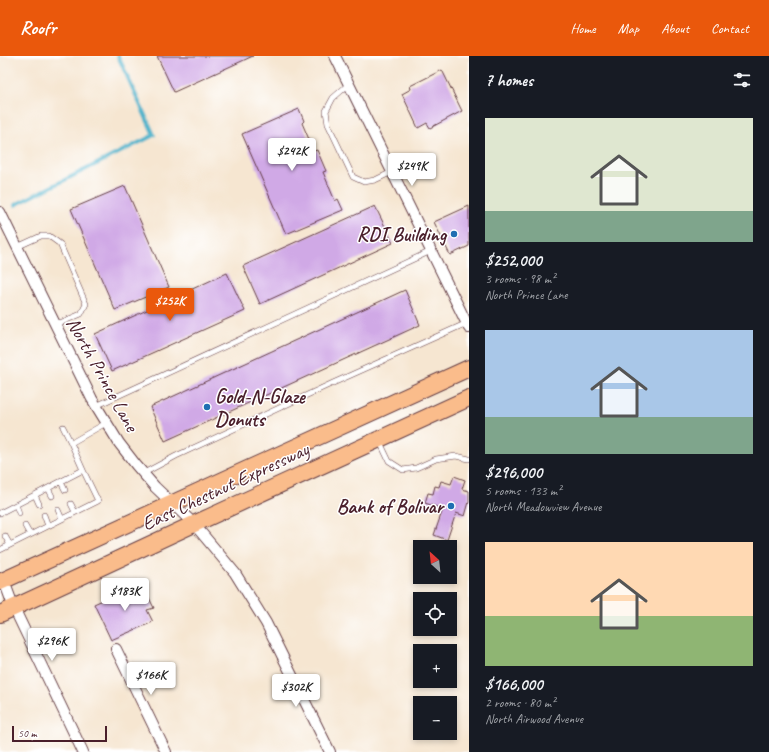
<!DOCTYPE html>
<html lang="en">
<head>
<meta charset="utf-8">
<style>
  body { margin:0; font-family:Caveat,sans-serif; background:#242831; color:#f1f3f6; height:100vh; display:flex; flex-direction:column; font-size:15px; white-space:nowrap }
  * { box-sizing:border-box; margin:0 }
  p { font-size:13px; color:#9ea1a6 }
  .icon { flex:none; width:22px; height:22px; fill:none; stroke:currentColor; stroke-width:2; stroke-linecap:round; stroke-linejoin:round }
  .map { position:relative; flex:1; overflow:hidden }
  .details { display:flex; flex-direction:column; background:#171b24; width:300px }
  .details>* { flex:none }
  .needle { width:26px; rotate:333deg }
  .buttons { position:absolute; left:413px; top:484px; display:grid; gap:8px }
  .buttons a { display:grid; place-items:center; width:44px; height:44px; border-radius:0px; background:#171b24; box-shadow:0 2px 6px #0003; font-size:20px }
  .scale { position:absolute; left:12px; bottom:10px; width:95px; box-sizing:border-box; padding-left:4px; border:2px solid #4a1f2b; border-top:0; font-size:11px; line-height:14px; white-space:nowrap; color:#4a1f2b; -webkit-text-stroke:3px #fff; paint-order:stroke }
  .price { position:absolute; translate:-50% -34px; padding:0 9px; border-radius:4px; background:#fff; color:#222; font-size:13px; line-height:26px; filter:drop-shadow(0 1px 2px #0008) }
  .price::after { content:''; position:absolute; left:50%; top:24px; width:12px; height:9px; margin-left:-6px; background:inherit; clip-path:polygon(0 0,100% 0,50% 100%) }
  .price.selected { background:#ea580c; color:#fff }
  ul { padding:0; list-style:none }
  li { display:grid; align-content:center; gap:8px; height:212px; padding:0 16px }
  li span { display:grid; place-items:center; height:124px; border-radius:0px; color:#555 }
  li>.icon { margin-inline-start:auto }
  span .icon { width:72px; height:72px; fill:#fffc; stroke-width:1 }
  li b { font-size:17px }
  h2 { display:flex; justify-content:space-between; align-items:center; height:48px; padding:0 16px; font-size:17px }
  header { display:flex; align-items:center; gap:24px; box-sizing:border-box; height:56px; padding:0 20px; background:#ea580c; color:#fff }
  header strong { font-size:19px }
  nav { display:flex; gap:22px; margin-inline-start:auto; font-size:14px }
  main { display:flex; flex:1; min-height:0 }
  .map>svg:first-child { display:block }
</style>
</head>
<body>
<header>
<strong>Roofr</strong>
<nav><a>Home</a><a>Map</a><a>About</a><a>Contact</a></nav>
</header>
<main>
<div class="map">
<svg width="469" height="696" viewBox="0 0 469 696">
  <rect width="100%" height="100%" fill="#fff"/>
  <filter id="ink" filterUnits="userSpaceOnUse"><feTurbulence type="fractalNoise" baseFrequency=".025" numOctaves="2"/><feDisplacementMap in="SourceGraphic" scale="8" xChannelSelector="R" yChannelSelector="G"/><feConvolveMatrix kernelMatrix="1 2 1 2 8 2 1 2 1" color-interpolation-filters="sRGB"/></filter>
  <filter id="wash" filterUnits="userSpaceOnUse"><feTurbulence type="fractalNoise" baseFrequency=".012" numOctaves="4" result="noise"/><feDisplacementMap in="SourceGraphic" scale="16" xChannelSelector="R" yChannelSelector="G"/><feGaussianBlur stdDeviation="0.9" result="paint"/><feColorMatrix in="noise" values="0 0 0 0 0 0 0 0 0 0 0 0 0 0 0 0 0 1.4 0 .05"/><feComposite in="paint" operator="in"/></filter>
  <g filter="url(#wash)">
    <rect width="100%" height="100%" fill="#f6e6d1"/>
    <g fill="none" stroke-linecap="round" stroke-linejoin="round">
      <!-- stream -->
      <path stroke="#4bb1c9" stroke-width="4" d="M15 149 154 79 118 0"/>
    </g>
    <g id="blocks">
      <!-- building -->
      <path fill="#d0a9e6" d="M157 0H253L174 36Z
        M442 14 462 55 430 72 427 67 418 72 402 38 411 33 410 30Z
        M299 53 304 65 302 67 314 95 317 94 326 115 323 116 335 145 338 143 343 154 286 178 242 78Z
        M125 130 169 231 115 254 71 153Z
        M375 150 393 187 260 248 243 210Z
        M469 150V190L450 199 434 166Z
        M227 217 245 255 112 315 95 278Z
        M405 234 420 269 165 385 150 351Z
        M454 420 465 424 462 433 469 435V446L465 460 456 457 447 484 434 479 443 453 425 447 428 437 433 438 435 430 439 431 441 425 451 428Z
        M136 529 142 540 147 538 154 552 147 554 153 566 111 584 94 548Z"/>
    </g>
  </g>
  <g filter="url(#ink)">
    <use href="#blocks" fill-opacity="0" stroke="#643d44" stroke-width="1"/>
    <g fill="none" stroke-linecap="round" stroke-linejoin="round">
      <defs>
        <path id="lane" d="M349 28 333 42 326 55 328 68 353 121 364 126 375 124 392 116
          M17 191 41 180H49L60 188 86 248 81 258 55 269
          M96 350 431 195
          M63 371 71 387
          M380 386 389 405 403 414 416 412 436 403 456 400 469 403
          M144 417 176 400 333 327 467 267
          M61 426 65 434
          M48 432 52 440
          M35 439 39 448
          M71 448 75 456
          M16 449 19 457
          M58 454 62 463
          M0 457 83 414 71 387 106 367
          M44 459 48 470
          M25 470 30 479
          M5 480 10 489
          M0 494 98 445 83 414"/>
        <path id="street" d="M335 0 469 272
          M0 156 92 343 119 387 136 409 155 431 194 468 235 517 266 567 330 696
          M4 525 14 552 83 696
          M116 593 166 696"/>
        <path id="primary" d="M0 526 469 312
          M0 558 194 468 469 342"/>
      </defs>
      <!-- lane casing -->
      <use href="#lane" stroke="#643d44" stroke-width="6"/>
      <!-- street casing -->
      <use href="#street" stroke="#643d44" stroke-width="12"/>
      <!-- primary casing -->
      <use href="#primary" stroke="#643d44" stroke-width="18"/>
      <!-- lane -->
      <use href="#lane" stroke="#fff" stroke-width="5"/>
      <!-- street -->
      <use href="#street" stroke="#fff" stroke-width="10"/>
      <!-- primary -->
      <use href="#primary" stroke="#fabc8b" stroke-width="16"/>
    </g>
  </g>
  <!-- markers -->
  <g fill="#1f6fb2" stroke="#fff" stroke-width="1.5">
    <circle cx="454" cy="178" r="4"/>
    <circle cx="207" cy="351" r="4"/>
    <circle cx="451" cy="450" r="4"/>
  </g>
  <g text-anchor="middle" stroke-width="3" stroke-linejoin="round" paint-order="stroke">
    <!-- poi labels -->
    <g font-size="20" font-weight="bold" fill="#4a1f2b" stroke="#fff" text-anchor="end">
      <text x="446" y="185">RDI Building</text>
      <text x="215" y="347" text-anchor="start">Gold-N-Glaze<tspan x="215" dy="23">Donuts</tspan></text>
      <text x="443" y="457">Bank of Bolivar</text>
    </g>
    <!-- street labels -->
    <g font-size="20" fill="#4a1f2b" stroke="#fff">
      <text transform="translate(103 318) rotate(61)" y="7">North Prince Lane</text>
      <text transform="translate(225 430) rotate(-25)" y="7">East Chestnut Expressway</text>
    </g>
  </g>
</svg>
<div class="buttons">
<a><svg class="needle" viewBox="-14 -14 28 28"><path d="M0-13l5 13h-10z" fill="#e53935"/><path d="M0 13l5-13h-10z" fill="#9ea1a6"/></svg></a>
<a><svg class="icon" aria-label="locate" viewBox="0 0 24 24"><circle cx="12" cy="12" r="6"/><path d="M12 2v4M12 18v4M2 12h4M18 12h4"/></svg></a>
<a>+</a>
<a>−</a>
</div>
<div class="scale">50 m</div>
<b class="price" style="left:292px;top:116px">$242K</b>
<b class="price" style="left:412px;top:131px">$249K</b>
<b class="price selected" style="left:170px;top:266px">$252K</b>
<b class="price" style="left:125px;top:556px">$183K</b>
<b class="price" style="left:52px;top:606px">$296K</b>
<b class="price" style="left:151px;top:640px">$166K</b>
<b class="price" style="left:296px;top:652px">$302K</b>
</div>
<section class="details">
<h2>7 homes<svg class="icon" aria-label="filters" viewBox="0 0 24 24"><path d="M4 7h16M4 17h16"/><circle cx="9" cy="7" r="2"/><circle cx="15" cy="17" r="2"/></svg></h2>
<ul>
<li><span style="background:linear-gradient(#dfe7d0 75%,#7fa58c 0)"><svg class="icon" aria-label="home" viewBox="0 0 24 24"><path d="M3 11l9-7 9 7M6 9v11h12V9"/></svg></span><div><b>$252,000</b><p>3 rooms · 98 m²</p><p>North Prince Lane</p></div></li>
<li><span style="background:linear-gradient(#a9c7e8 70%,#7fa58c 0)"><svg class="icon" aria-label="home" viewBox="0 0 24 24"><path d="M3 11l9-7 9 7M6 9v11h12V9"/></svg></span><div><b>$296,000</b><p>5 rooms · 133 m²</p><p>North Meadowview Avenue</p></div></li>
<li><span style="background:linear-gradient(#ffd9b3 60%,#8fb573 0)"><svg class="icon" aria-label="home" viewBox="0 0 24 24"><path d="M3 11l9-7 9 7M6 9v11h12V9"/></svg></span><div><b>$166,000</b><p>2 rooms · 80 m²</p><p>North Airwood Avenue</p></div></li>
</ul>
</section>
</main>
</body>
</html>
